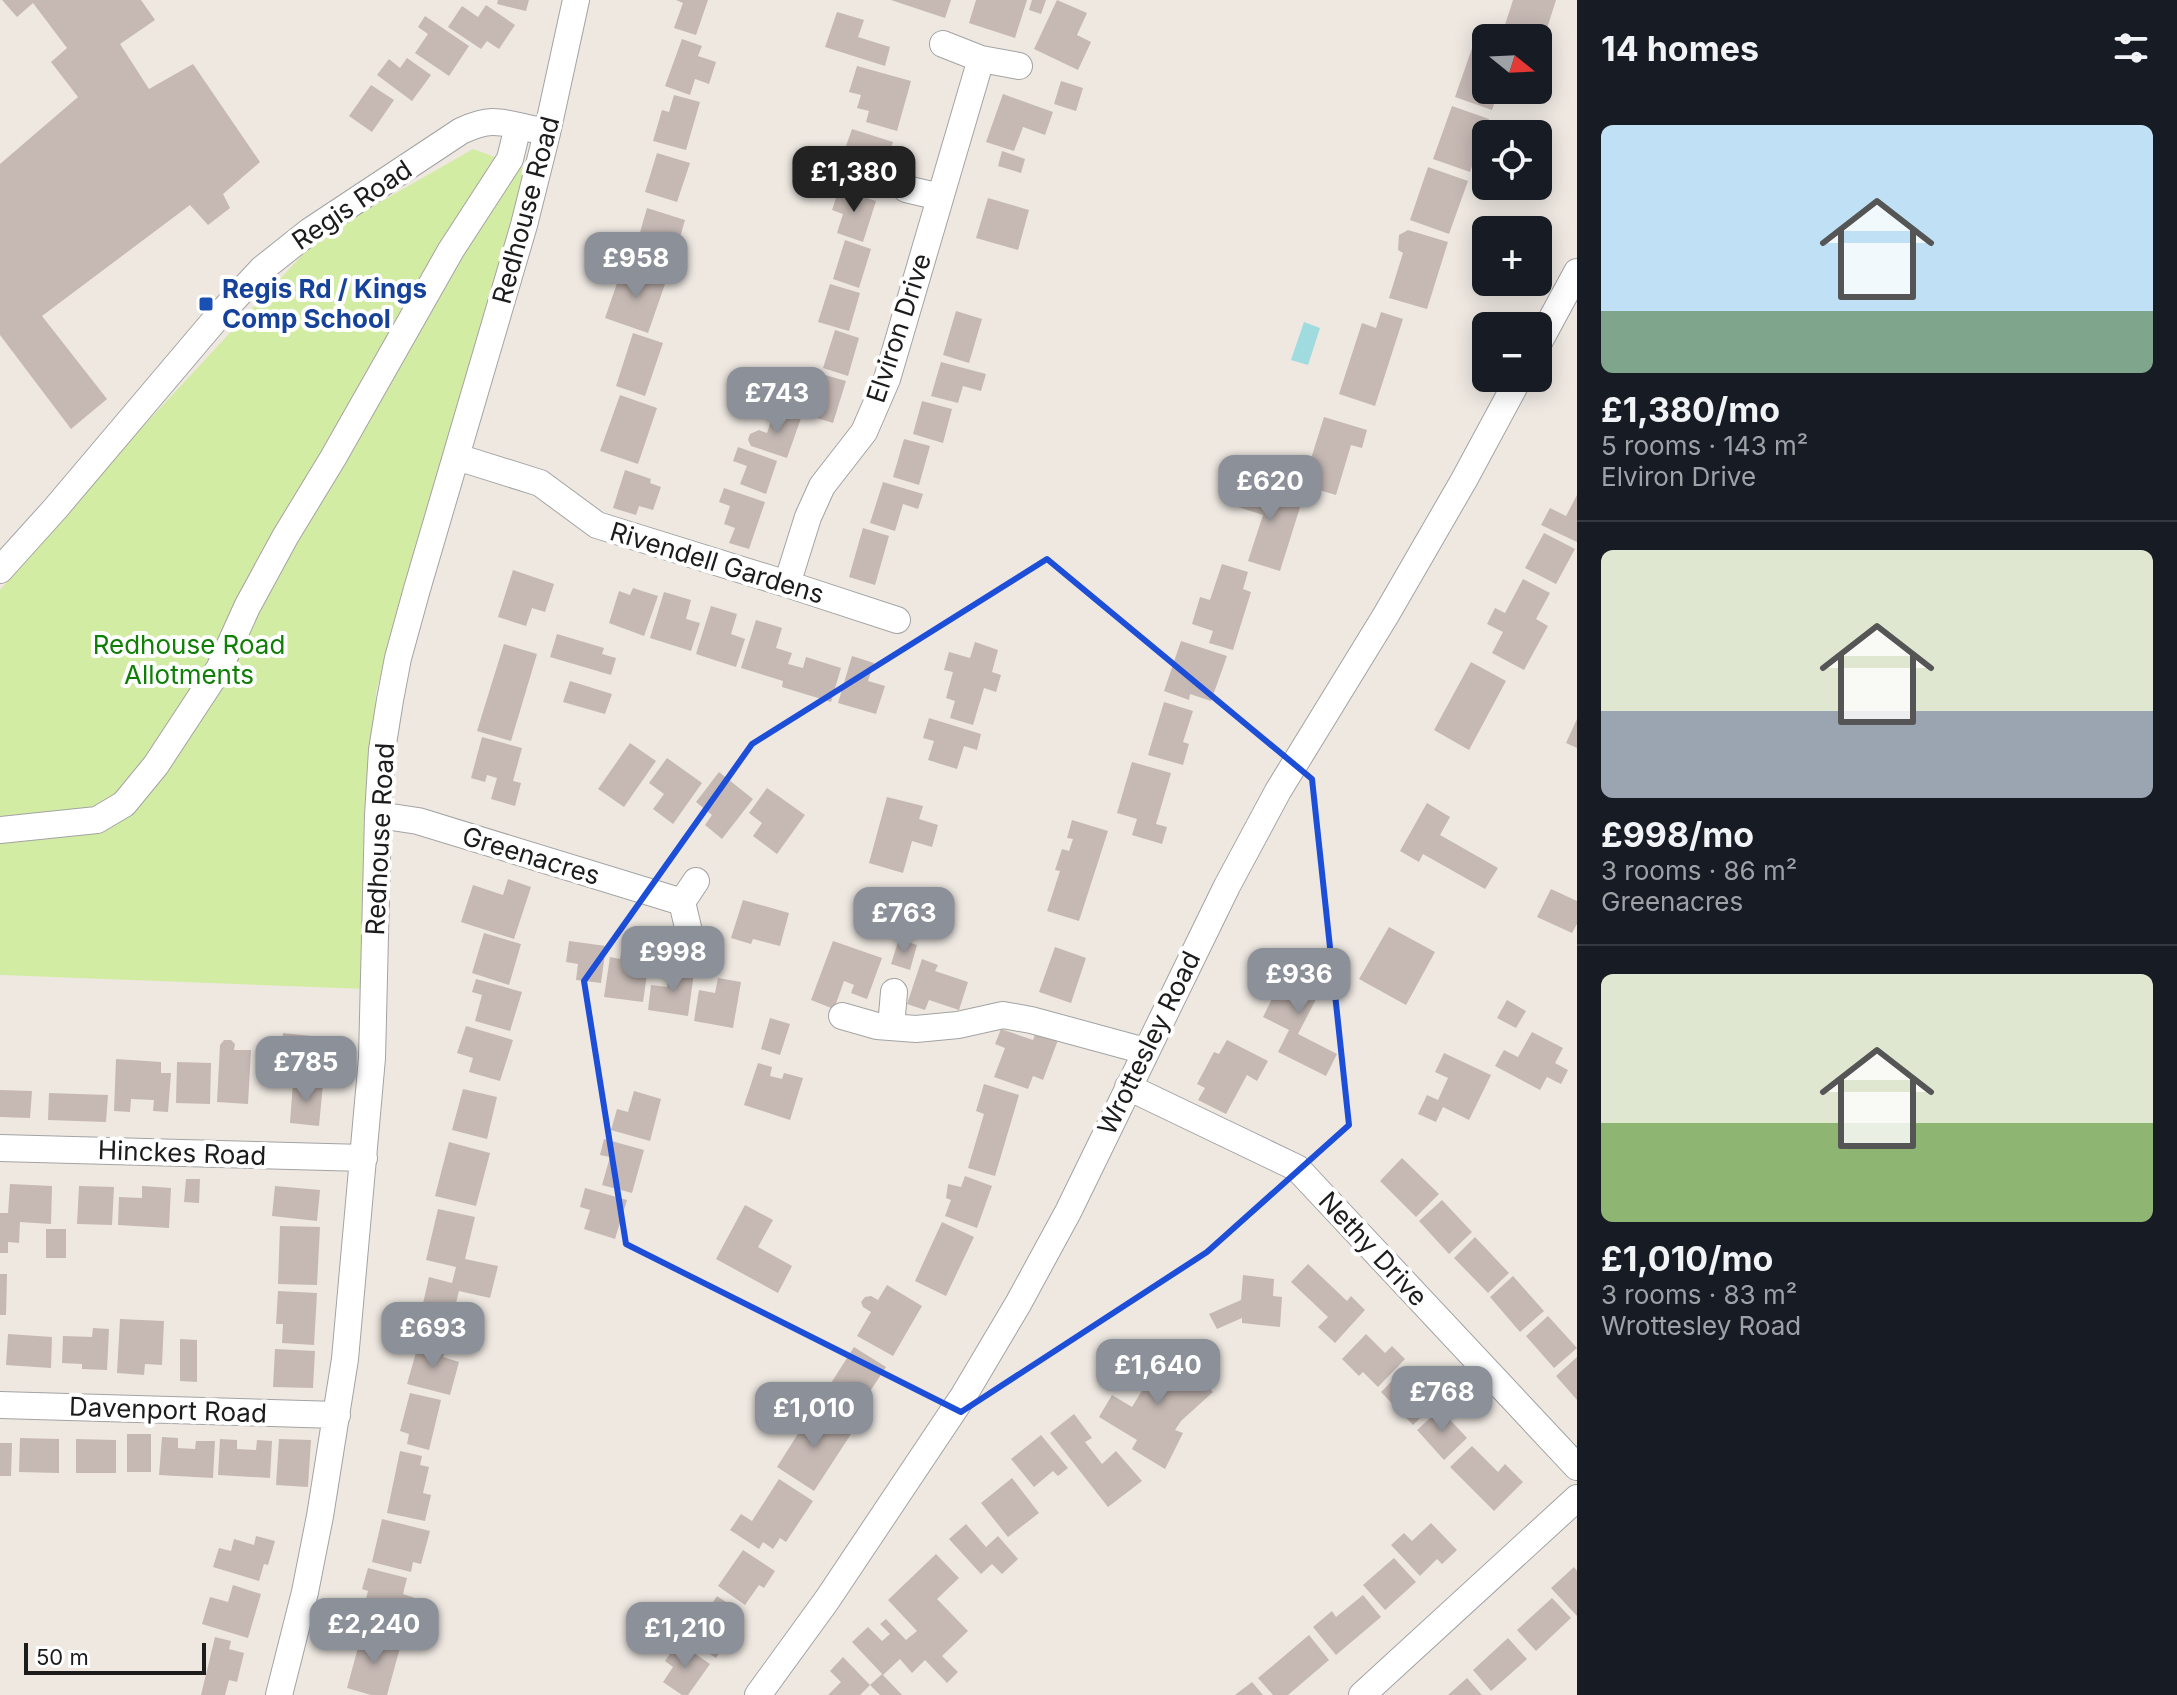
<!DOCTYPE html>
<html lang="en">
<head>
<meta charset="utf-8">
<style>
  body { margin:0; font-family:Inter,sans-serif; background:#242831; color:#f1f3f6; height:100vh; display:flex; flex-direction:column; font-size:30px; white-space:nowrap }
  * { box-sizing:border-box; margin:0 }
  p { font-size:26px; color:#9ea1a6 }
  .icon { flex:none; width:44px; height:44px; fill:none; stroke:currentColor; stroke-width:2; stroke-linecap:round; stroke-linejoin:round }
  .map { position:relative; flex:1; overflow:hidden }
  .details { display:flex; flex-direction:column; background:#171b24; width:600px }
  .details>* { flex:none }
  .needle { width:52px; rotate:108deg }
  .tools { position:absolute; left:1472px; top:24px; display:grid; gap:16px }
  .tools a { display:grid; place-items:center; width:80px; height:80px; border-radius:12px; background:#171b24; box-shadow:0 4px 20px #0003; font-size:40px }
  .scale { position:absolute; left:24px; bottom:20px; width:182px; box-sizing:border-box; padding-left:8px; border:4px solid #1c1c1c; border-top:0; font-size:22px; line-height:28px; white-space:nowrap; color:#1c1c1c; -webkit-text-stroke:6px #fff; paint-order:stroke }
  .price { position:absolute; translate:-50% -68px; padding:0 18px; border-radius:16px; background:#8c9099; color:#fff; font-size:26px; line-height:52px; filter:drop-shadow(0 2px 4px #0008) }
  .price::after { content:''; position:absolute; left:50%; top:48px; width:24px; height:18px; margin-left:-12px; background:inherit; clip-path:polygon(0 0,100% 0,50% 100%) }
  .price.selected { background:#222; color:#fff }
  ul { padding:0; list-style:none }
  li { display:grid; align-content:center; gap:16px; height:424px; padding:0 24px }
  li+li { border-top:2px solid #363941 }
  li span { display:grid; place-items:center; height:248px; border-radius:12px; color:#555 }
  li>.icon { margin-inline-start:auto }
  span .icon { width:144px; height:144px; fill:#fffc; stroke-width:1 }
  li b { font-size:34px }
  h2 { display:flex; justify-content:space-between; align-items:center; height:96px; padding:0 24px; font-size:34px }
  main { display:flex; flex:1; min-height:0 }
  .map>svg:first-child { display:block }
</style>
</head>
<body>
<main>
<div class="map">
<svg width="1577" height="1695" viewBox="0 0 1577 1695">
  <rect width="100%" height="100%" fill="#eee8e1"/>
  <!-- grass -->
  <path fill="#d3eca4" d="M473 149 528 169 376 692 366 989 0 975V590L98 475 319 237Z"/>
  <!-- water -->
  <path fill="#9fdbdf" d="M1304 322 1320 328 1308 365 1291 360Z"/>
  <!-- building -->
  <path fill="#c6b9b4" d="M2 0H141L155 20 120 44 149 89 193 64 260 162 223 194 230 208 208 225 190 205 42 316 107 399 71 429 0 335V164L78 97 51 62 67 48 33 3 17 17Z
    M498 0H529L526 11 497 4Z
    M676 0H708L696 35 674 28 683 3Z
    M891 0H951L945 18Z
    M976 0H1027L1015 38 969 23Z
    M1032 0H1046L1041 14 1029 10Z
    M1057 0 1087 13 1077 35 1091 42 1078 70 1034 49Z
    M1513 0H1556L1543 41 1504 28Z
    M486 5 515 25 499 49 487 41 481 49 448 27 462 6 478 17Z
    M837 12 864 20 858 37 890 47 885 66 825 47Z
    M425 16 469 46 449 76 415 53 428 34 418 27Z
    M1478 31 1498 38H1486V90H1499L1492 110 1455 97Z
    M682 39 702 46 698 56 716 62 709 84 695 79 690 95 665 86Z
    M407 58 431 75 412 101 377 75 389 59 400 68Z
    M857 66 911 81 897 131 866 122 869 111 857 108 861 95 849 92Z
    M1061 81 1083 88 1076 111 1054 104Z
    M371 85 394 100 372 132 349 116Z
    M1003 94 1053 112 1045 135 1023 127 1014 151 986 142Z
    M674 95 700 102 686 150 653 141 662 110 669 112Z
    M1452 106 1489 119 1470 172 1433 159Z
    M852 129 893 142 876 194 856 188 860 176 853 174 861 150 846 146Z
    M1002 151 1025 159 1021 173 998 166Z
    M657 153 690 163 677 202 645 192Z
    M1428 167 1468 181 1449 234 1410 220Z
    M839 189 876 201 863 242 837 233 843 214 832 210Z
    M988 198 1029 210 1018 250 976 238Z
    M647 208 685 220 679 241 670 239 665 252 675 255 669 275 631 264Z
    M1408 230 1448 242 1427 309 1389 298 1403 253 1398 250 1399 235Z
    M845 240 871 249 859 288 833 279Z
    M623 266 666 281 648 333 605 318Z
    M830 284 860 293 849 331 818 322Z
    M956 311 982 319 969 363 943 355Z
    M1381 312 1403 319 1375 406 1339 394 1362 323 1376 328Z
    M835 330 859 338 848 376 823 368Z
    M633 333 663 343 645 396 616 386Z
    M941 362 986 374 981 391 963 386 958 403 931 396Z
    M811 371 846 381 833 423 785 408 789 397 810 403 812 394 804 392Z
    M620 395 657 408 638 464 600 451Z
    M922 401 952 409 943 443 913 434Z
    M775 409 801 418 787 458 751 446 748 440 750 434 759 430 767 433Z
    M1324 417 1367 430 1362 448 1351 445 1336 495 1285 480 1292 456 1310 462Z
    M904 439 930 446 919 485 893 477Z
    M738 447 777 461 766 494 740 484 747 466 733 461Z
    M625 470 651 479 650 483 661 487 653 510 639 506 636 515 613 508Z
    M883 482 923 494 918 509 903 504 895 531 870 523Z
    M1242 482 1302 501 1280 571 1248 561 1263 515 1235 506Z
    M724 488 765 502 749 549 729 543 735 528 724 524 730 506 719 502Z
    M1577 495V542L1541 525 1550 508 1566 516Z
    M863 528 889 536 875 585 849 577Z
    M1544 533 1575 549 1556 584 1525 568Z
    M1222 564 1248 572 1243 589 1251 592 1233 650 1209 643 1213 631 1192 624 1200 597 1210 600Z
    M513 570 554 584 545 612 532 608 526 626 498 617Z
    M1523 579 1550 593 1536 619 1548 626 1524 670 1492 653 1503 632 1487 624 1495 608 1505 613Z
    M633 588 658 596 644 636 609 623 619 591 630 595Z
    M664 592 691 600 686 619 700 623 691 651 650 638Z
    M711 606 737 614 731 634 745 639 736 667 696 654Z
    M756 620 782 628 776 648 792 653 788 664 803 668 806 657 841 668 831 702 782 687 783 681 741 668Z
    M557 634 604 648 602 654 616 658 611 675 550 657Z
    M1181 641 1227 656 1211 701 1190 694 1189 700 1164 691Z
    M975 642 998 650 992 672 1001 675 996 692 984 688 973 725 950 718 955 701 946 698 953 672 944 670 949 652 970 658Z
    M504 644 537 654 511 741 477 731Z
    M852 656 874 663 868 681 885 686 876 714 838 703Z
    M1471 662 1506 681 1469 750 1434 730Z
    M570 681 612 694 605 714 563 702Z
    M1164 702 1193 711 1183 742 1189 744 1183 765 1148 755Z
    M929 718 981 734 977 750 964 746 957 769 928 760 934 741 923 738Z
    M1577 719V748L1566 743Z
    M482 737 522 748 513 781 521 783 515 806 491 799 497 778 487 775 485 782 471 778Z
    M630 743 656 761 624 807 598 789Z
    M667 758 702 783 673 824 653 809 664 794 649 783Z
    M1132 762 1171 773 1156 824 1167 827 1162 844 1132 835 1137 819 1117 813Z
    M719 772 753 799 722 839 705 825 712 815 696 802Z
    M767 788 805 815 777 854 753 836 762 823 749 813Z
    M887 797 923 806 919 819 938 825 932 847 912 841 903 873 869 863Z
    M1427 803 1450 817 1440 835 1498 868 1485 889 1423 854 1419 862 1400 851Z
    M1072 820 1108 831 1079 921 1047 911 1060 871 1055 870 1062 849 1069 851 1073 839 1067 838Z
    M508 879 531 887 514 939 461 922 473 885 503 895Z
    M1551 889 1577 901V924L1572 933 1537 917Z
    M743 900 789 913 780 946 753 939 751 944 731 938Z
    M1389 927 1435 952 1406 1005 1359 979Z
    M484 933 521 944 509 985 472 973Z
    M899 939 917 945 910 970 891 964Z
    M569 941 606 946 601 983 576 980 578 964 566 962Z
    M833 941 882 958 867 999 851 993 854 985 844 981 834 1009 811 1000Z
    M1055 947 1086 958 1071 1003 1039 992Z
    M622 950 650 954 643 1002 604 997 610 957 620 959Z
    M922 959 938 965 935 971 968 982 959 1010 929 1000 925 1010 907 1004Z
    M1291 960 1327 978 1298 1034 1337 1054 1326 1076 1278 1052 1289 1030 1263 1017Z
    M669 970 694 973 688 1016 648 1010 651 985 667 987Z
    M718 978 741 982 733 1028 694 1021 699 990 715 993Z
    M476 979 522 992 510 1031 475 1021 482 995 472 992Z
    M1507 1000 1526 1011 1516 1028 1497 1018Z
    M770 1018 790 1024 780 1055 761 1049Z
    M466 1026 513 1040 500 1081 469 1072 473 1058 457 1053Z
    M1001 1029 1033 1040 1036 1032 1058 1040 1043 1080 1033 1076 1028 1089 994 1077 1005 1048 995 1044Z
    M1532 1032 1563 1048 1555 1063 1568 1070 1561 1084 1547 1077 1540 1090 1495 1066 1504 1050 1518 1057Z
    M283 1033 330 1038 327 1072 280 1068Z
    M224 1040H231L235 1044 234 1050H251L248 1104 217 1102 220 1045Z
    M1227 1040 1268 1061 1257 1081 1247 1075 1226 1114 1198 1100 1205 1088 1197 1084 1214 1052 1219 1054Z
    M1444 1053 1491 1075 1469 1120 1443 1107 1436 1122 1418 1114 1427 1095 1438 1100 1448 1078 1435 1072Z
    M116 1059 161 1062V1073H171L168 1112 153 1111 154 1100 131 1099 130 1112 114 1111Z
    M177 1062 211 1063 210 1104 176 1103Z
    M758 1063 772 1067 770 1076 782 1079 784 1073 803 1078 790 1120 744 1105Z
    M293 1082 323 1084 319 1126 290 1123Z
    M984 1084 1019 1095 995 1176 968 1168 984 1114 976 1111Z
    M463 1089 497 1097 487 1139 452 1130Z
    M0 1090 32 1091 30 1118 0 1117Z
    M634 1091 661 1099 650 1141 611 1130 617 1109 628 1112Z
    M49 1093 108 1095 106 1122 48 1120Z
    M604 1139 644 1150 632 1193 602 1185 610 1157 600 1155Z
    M449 1142 490 1153 476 1206 435 1196Z
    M1402 1158 1439 1194 1416 1217 1380 1181Z
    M965 1176 992 1186 977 1228 945 1216 951 1200 946 1198 948 1184 961 1187Z
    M186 1179H200L199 1203 184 1202Z
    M10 1184 52 1186 51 1224 20 1222 19 1243 8 1242V1253H0V1213H8Z
    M79 1186 114 1187 112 1225 77 1224Z
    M142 1186 171 1188 169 1228 118 1225 119 1197 142 1198Z
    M275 1186 320 1190 317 1221 272 1216Z
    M585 1188 627 1200 615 1239 584 1229 590 1210 580 1207Z
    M1442 1200 1472 1232 1449 1254 1419 1221Z
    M745 1205 773 1220 758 1247 792 1266 778 1293 716 1259Z
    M438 1209 475 1217 465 1259 498 1266 490 1298 459 1291 449 1331 482 1339 479 1351 440 1342 442 1336 417 1330 429 1277 452 1283 456 1267 426 1260Z
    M942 1222 974 1237 946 1296 915 1281Z
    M280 1226 320 1227 317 1285 278 1284Z
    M46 1229H66V1258H46Z
    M1475 1237 1509 1273 1488 1293 1454 1258Z
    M1308 1264 1347 1301 1351 1296 1365 1310 1335 1343 1318 1327 1328 1317 1291 1282Z
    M0 1274H7L6 1315H0Z
    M1243 1275 1274 1279 1273 1296 1282 1297 1280 1327 1242 1323V1318L1217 1329 1209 1314 1241 1300Z
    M1513 1276 1544 1311 1520 1332 1490 1297Z
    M887 1285 922 1306 893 1356 857 1336 871 1312 863 1307 861 1302 865 1297 871 1296 878 1300Z
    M278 1291 317 1293 314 1345 282 1343 283 1324H276Z
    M1548 1316 1577 1348 1554 1368 1526 1336Z
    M120 1319 164 1321 162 1365 145 1364 144 1375 117 1373Z
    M93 1328 109 1329 107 1370 82 1369V1364L62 1363 63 1336 92 1337Z
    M8 1334 52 1337 51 1368 6 1365Z
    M1366 1334 1385 1353 1392 1346 1405 1359 1378 1387 1363 1372 1359 1376 1342 1359Z
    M180 1339 197 1340V1382L180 1381Z
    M419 1342 445 1349 443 1357 459 1362 450 1395 407 1384Z
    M854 1347 886 1367 863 1402 873 1409 860 1429 819 1402Z
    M1161 1348 1176 1365 1182 1359 1213 1392 1181 1421 1175 1430 1183 1433 1165 1469 1132 1449 1137 1440 1099 1417 1112 1395 1132 1407 1146 1384 1135 1372Z
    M275 1349 315 1351 313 1388 273 1387Z
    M1577 1357V1400L1556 1376Z
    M1402 1371 1423 1392 1426 1389 1438 1401 1413 1425 1381 1392Z
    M410 1393 441 1400 429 1450 407 1444 409 1434 400 1431Z
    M1440 1409 1467 1438 1444 1460 1417 1430Z
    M813 1410 851 1434 814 1491 777 1467Z
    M1074 1414 1092 1438 1085 1442 1102 1464 1116 1451 1142 1481 1108 1507 1050 1433Z
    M127 1434H151V1472H127Z
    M1041 1435 1068 1468 1058 1476 1053 1471 1034 1487 1011 1459Z
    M162 1437 178 1438V1448L195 1449 196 1441H215L213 1478 159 1475Z
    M20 1438 59 1439V1473L19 1472Z
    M76 1439 116 1440V1473H76Z
    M220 1439 237 1440V1449L256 1450 257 1440 272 1441 270 1478 218 1475Z
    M279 1439 311 1440 308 1487 276 1485Z
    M0 1443H12L11 1476H0Z
    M1472 1446 1498 1472 1505 1464 1523 1482 1494 1511 1450 1467Z
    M400 1451 422 1456 420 1465 429 1467 423 1493 431 1495 425 1521 387 1513Z
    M1012 1478 1039 1513 1008 1537 981 1503Z
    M779 1479 813 1501 786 1542 780 1538 773 1549 763 1542 759 1549 730 1530 741 1514 752 1521Z
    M382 1519 430 1531 421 1564 413 1562 411 1572 372 1562Z
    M1431 1523 1457 1550 1442 1564 1437 1559 1420 1576 1391 1545 1404 1533 1412 1541Z
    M966 1524 986 1547 998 1536 1018 1559 1002 1574 992 1564 981 1574 949 1539Z
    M256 1536 275 1541 268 1565 264 1564 259 1581 213 1567 219 1548 231 1551 234 1539 254 1545Z
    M743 1550 775 1571 764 1588 759 1585 745 1605 718 1586Z
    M936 1554 959 1578 937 1599 968 1631 942 1656 958 1672 947 1683 925 1660 912 1673 900 1659 883 1675 902 1695H880L870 1685 882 1674 883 1675 852 1642 868 1627 882 1641 890 1634 880 1624 886 1619 906 1640 917 1631 888 1600Z
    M1394 1558 1416 1582 1385 1610 1363 1585Z
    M1574 1567 1577 1571V1616L1551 1588Z
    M368 1568 407 1578 403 1594 418 1599 408 1636 360 1622 368 1591 362 1589Z
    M233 1585 261 1594 248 1638 202 1624 210 1597 228 1602Z
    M1363 1595 1381 1617 1336 1655 1313 1627 1332 1611 1336 1617Z
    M717 1596 744 1614 716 1658 683 1637 700 1609 706 1613Z
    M1552 1598 1571 1618 1536 1651 1517 1630Z
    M362 1633 401 1644 387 1695H371L347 1688Z
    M1309 1635 1329 1660 1288 1695H1273L1258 1678Z
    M215 1637 231 1641 229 1649 244 1653 237 1682 229 1680 225 1695H201Z
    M1508 1638 1527 1659 1491 1691 1473 1670Z
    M678 1642 710 1664 688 1695H682L663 1682 673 1667 665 1661Z
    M843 1657 870 1685 860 1695H828L841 1682 830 1671Z
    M1467 1678 1482 1695H1448Z
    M1252 1682 1263 1695H1235Z"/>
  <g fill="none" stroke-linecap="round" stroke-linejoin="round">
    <defs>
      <path id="street" d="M943 44 981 59 1019 66
        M906 189 940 197
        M1538 344 1577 272
        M457 457 540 483 597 525 787 584 897 620
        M0 570 55 509 220 314 262 269 310 231 461 131C492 117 500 122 532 129
        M787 584 808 517 822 486 864 432 887 379 981 59
        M378 815 418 821 682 902
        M0 830 97 820 124 804 156 765 219 669 247 607 285 537 333 458 451 250 510 159 518 126
        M691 940 682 902 696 881
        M842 1016 877 1026 916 1029 958 1025 1003 1015 1031 1020 1145 1051
        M891 1027 894 992
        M1128 1087 1297 1168 1577 1467
        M0 1148 364 1158
        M0 1405 337 1415
        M279 1695 305 1592 320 1516 345 1359 372 1058 378 815 382 750 390 700 398 658 417 589 524 225 547 133 576 0
        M758 1695 827 1600 964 1395 1018 1304 1068 1212 1227 886 1278 791 1386 615 1464 480 1519 378
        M1362 1695 1577 1498"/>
    </defs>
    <!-- street casing -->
    <use href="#street" stroke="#a3a3a3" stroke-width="28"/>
    <!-- street -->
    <use href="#street" stroke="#fff" stroke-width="26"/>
  </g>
  <!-- marked area -->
  <path fill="none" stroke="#1d4ed8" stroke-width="6" stroke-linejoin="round" d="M1047 559 1312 779 1349 1125 1207 1252 961 1412 626 1244 584 981 752 744Z"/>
  <!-- markers -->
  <rect fill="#1a4fb4" stroke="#fff" stroke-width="3" x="198" y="296" width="16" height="16" rx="4"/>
  <g text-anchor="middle" stroke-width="8" stroke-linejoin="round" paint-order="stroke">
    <!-- street labels -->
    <g font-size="26" fill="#1c1c1c" stroke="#fff">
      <text transform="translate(352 205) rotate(-34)" y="9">Regis Road</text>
      <text transform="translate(526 210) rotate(-75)" y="9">Redhouse Road</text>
      <text transform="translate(899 328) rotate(-72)" y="9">Elviron Drive</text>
      <text transform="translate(717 563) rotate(17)" y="9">Rivendell Gardens</text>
      <text transform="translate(380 839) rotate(-87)" y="9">Redhouse Road</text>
      <text transform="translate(531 856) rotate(17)" y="9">Greenacres</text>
      <text transform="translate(1149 1043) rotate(-64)" y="9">Wrottesley Road</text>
      <text transform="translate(182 1153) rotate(2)" y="9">Hinckes Road</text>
      <text transform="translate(1373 1249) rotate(47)" y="9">Nethy Drive</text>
      <text transform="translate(168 1410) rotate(2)" y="9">Davenport Road</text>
    </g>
    <!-- transit labels -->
    <g font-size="26" font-weight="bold" fill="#164399" stroke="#fff" text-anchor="start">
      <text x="222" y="298">Regis Rd / Kings<tspan x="222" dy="30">Comp School</tspan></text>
    </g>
    <!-- park labels -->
    <g font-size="26" fill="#107f06" stroke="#fff">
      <text x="189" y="654">Redhouse Road<tspan x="189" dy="30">Allotments</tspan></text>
    </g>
  </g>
</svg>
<div class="tools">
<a><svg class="needle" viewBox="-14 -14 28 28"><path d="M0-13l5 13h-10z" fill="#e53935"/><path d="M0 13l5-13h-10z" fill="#9ea1a6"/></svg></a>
<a><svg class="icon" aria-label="locate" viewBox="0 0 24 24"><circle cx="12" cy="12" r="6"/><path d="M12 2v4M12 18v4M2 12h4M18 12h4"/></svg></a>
<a>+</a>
<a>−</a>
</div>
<div class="scale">50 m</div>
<b class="price selected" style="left:854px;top:214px">£1,380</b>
<b class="price" style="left:636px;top:300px">£958</b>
<b class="price" style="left:777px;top:435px">£743</b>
<b class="price" style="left:1270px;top:523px">£620</b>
<b class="price" style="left:904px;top:955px">£763</b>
<b class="price" style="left:673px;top:994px">£998</b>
<b class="price" style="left:1299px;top:1016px">£936</b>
<b class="price" style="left:306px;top:1104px">£785</b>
<b class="price" style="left:433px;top:1370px">£693</b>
<b class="price" style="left:1158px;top:1407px">£1,640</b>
<b class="price" style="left:1442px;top:1434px">£768</b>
<b class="price" style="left:814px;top:1450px">£1,010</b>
<b class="price" style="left:374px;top:1666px">£2,240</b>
<b class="price" style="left:685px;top:1670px">£1,210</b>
</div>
<section class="details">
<h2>14 homes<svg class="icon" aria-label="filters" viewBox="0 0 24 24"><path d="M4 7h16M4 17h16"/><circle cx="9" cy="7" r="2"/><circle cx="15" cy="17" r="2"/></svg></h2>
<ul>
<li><span style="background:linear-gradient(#bfe0f5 75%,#7fa58c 0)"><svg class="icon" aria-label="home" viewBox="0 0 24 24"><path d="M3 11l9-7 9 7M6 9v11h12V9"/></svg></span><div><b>£1,380/mo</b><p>5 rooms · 143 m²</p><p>Elviron Drive</p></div></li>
<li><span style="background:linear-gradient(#dfe7d0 65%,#9aa5b1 0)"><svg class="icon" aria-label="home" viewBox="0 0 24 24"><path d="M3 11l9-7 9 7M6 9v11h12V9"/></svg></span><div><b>£998/mo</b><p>3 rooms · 86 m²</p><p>Greenacres</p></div></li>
<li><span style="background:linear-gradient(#dfe7d0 60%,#8fb573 0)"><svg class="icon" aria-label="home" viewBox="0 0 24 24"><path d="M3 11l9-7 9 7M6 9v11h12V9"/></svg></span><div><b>£1,010/mo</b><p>3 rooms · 83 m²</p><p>Wrottesley Road</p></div></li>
</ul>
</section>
</main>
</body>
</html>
